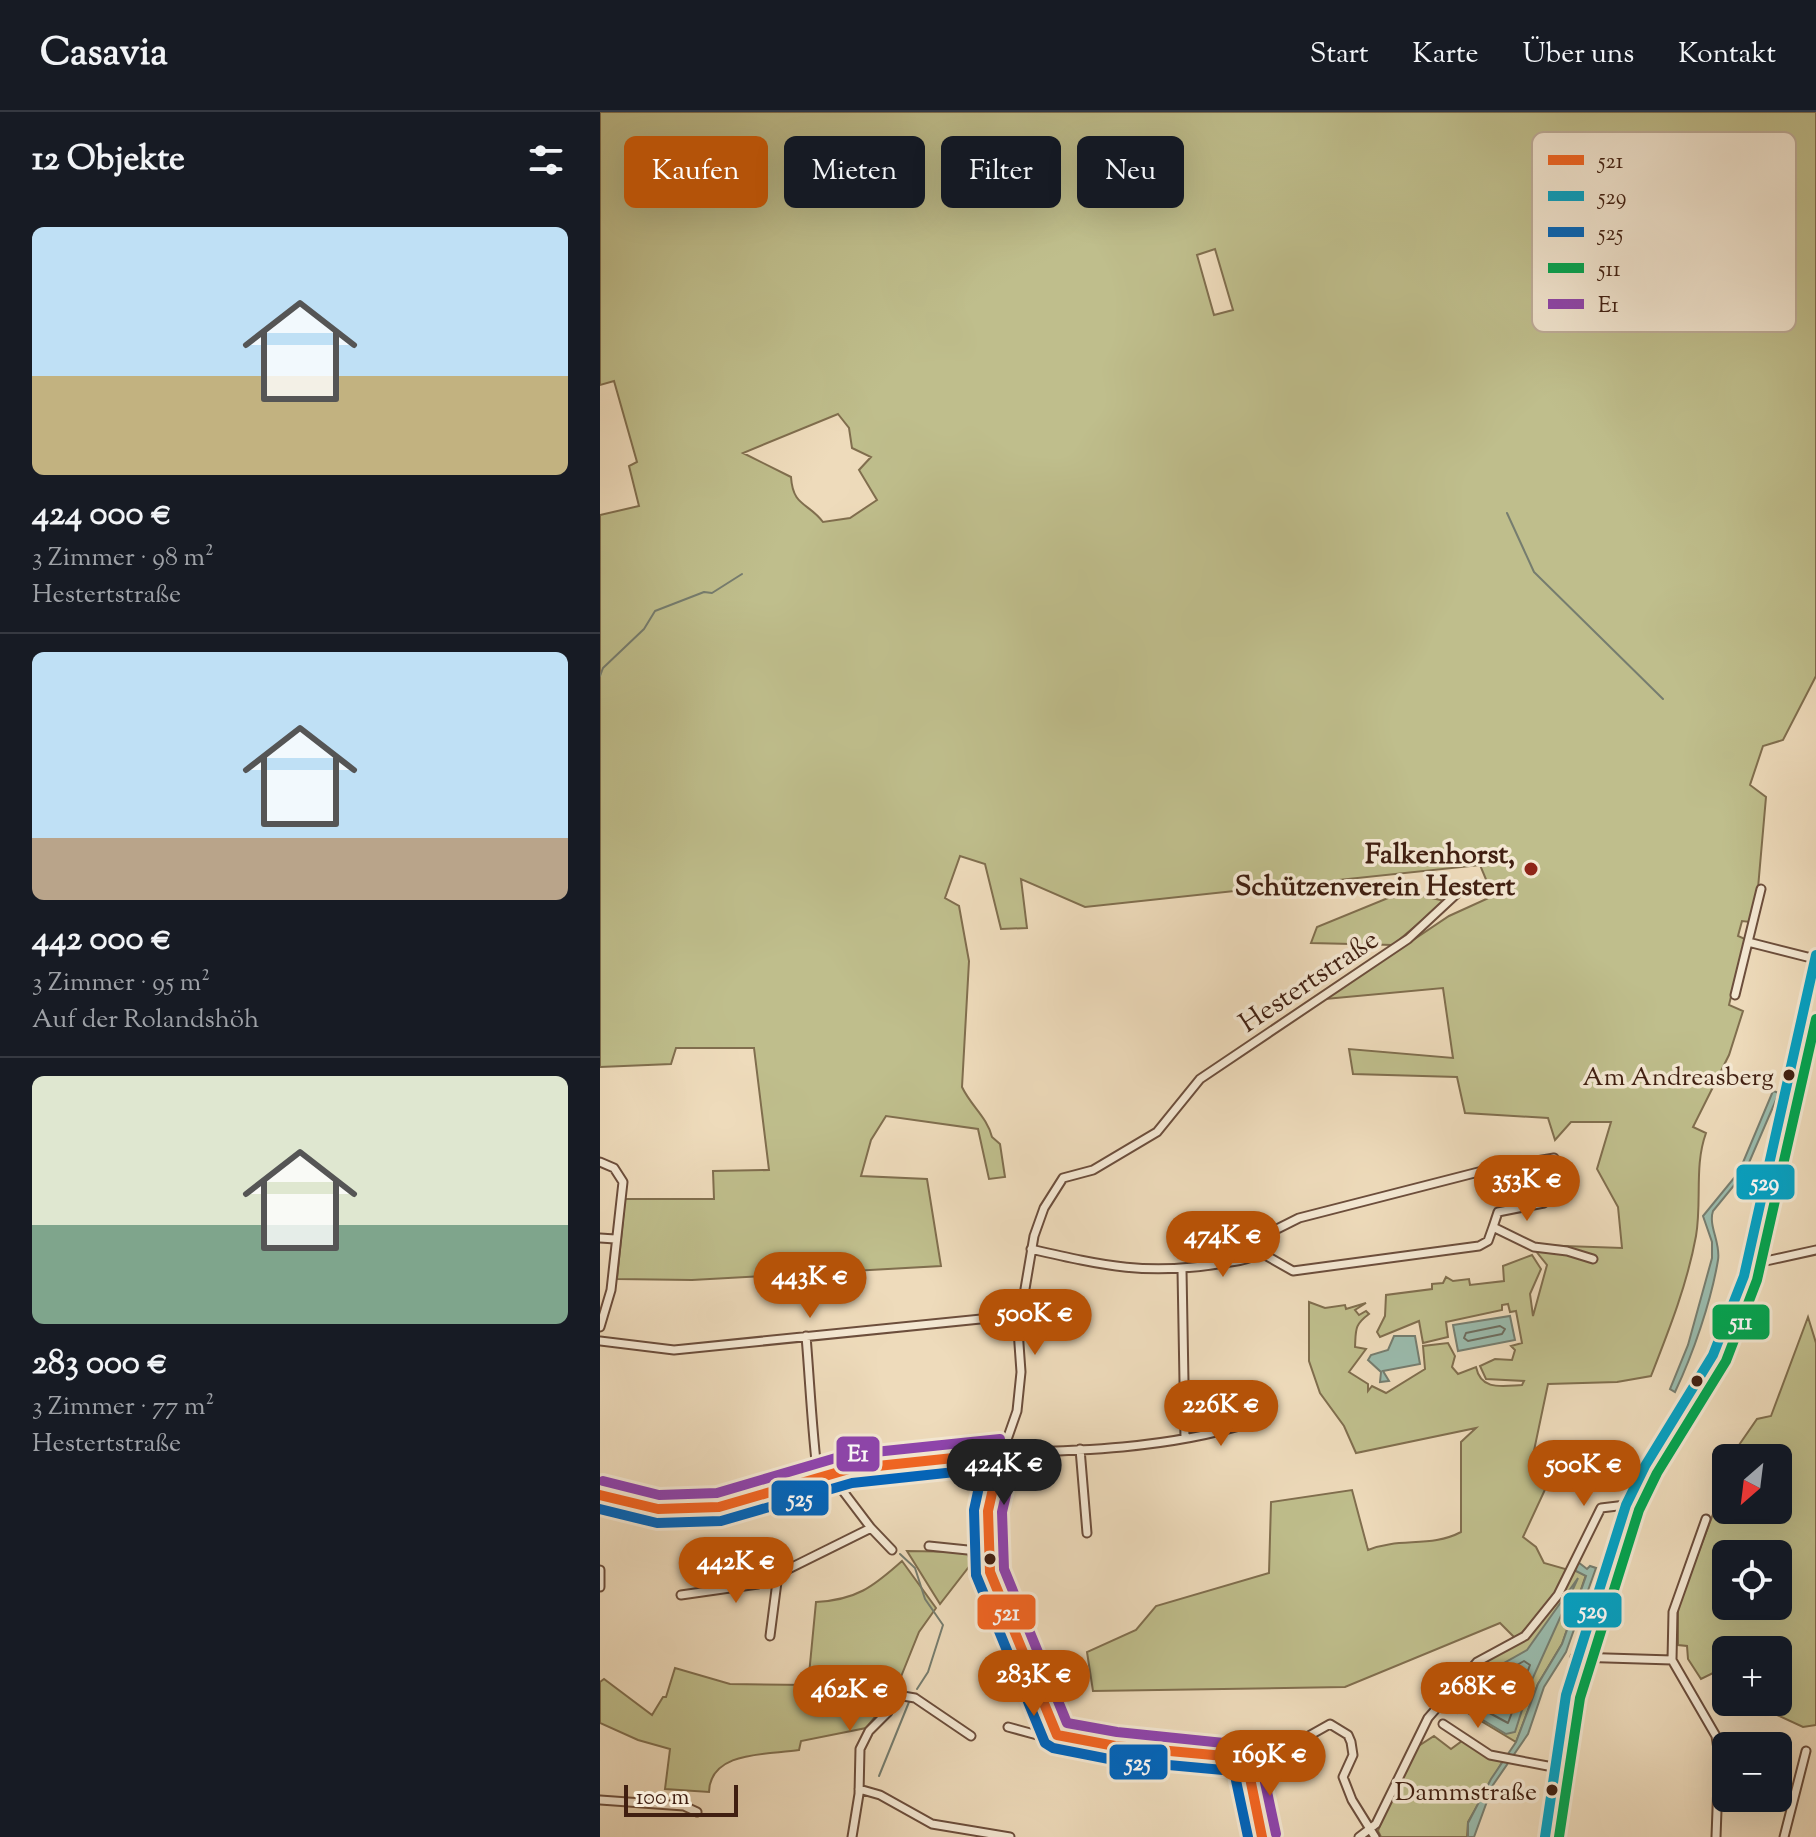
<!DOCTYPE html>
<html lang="de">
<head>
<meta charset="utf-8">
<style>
  body { margin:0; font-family:"Sorts Mill Goudy",serif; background:#242831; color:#f1f3f6; height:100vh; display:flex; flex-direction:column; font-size:30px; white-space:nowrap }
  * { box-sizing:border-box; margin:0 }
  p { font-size:26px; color:#9ea1a6 }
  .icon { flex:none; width:44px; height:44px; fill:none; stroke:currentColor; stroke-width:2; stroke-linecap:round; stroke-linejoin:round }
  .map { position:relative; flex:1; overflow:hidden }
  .drawer { display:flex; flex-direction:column; background:#171b24; width:600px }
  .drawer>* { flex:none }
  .banner { position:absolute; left:24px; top:24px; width:760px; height:72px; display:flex; gap:16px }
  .needle { width:52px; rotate:208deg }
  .controls { position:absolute; left:1112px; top:1332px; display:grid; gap:16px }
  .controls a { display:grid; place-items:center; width:80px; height:80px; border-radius:12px; background:#171b24; box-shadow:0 8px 32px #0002; font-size:40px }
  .scale { position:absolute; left:24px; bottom:20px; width:114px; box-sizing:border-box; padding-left:8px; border:4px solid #401f11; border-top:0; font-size:22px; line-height:28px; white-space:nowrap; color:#401f11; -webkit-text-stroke:6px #f4e8d3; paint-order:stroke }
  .price { position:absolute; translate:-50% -68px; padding:0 18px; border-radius:28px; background:#b45309; color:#fff; font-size:26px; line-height:52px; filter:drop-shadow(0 2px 4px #0008) }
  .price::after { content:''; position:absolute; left:50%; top:48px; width:24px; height:18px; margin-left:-12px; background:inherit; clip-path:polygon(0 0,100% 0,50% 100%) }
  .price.selected { background:#222; color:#fff }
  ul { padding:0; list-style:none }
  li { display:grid; align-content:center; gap:16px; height:424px; padding:0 32px }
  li+li { border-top:2px solid #363941 }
  li span { display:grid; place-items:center; height:248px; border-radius:12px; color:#555 }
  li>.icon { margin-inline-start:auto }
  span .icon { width:144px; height:144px; fill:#fffc; stroke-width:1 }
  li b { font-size:34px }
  h2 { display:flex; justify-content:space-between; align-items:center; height:96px; padding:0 32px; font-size:34px }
  .tag { padding:0 28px; border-radius:12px; background:#171b24; box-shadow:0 8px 32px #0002; font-size:28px; line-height:72px }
  .tag.selected { background:#b45309; color:#fff }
  header { display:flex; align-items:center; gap:48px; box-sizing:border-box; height:112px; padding:0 40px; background:#171b24; border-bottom:2px solid #363941 }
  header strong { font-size:38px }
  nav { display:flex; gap:44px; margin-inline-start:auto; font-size:28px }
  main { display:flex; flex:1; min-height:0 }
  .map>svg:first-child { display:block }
</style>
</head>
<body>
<header>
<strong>Casavia</strong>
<nav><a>Start</a><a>Karte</a><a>Über uns</a><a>Kontakt</a></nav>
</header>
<main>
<section class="drawer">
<h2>12 Objekte<svg class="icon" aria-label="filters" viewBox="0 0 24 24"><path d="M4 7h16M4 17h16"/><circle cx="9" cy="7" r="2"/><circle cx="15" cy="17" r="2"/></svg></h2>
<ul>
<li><span style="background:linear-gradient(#bfe0f5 60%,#c2b280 0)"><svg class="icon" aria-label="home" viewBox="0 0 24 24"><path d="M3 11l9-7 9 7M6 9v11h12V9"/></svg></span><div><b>424 000 €</b><p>3 Zimmer · 98 m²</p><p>Hestertstraße</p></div></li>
<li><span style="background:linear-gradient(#bfe0f5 75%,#b9a48a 0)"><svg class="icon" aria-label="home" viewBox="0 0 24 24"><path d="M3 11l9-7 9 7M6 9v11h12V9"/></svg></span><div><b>442 000 €</b><p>3 Zimmer · 95 m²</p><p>Auf der Rolandshöh</p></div></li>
<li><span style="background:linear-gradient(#dfe7d0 60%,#7fa58c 0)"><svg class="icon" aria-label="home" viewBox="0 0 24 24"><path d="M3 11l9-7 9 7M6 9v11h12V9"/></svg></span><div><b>283 000 €</b><p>3 Zimmer · 77 m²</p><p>Hestertstraße</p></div></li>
</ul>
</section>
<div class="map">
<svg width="1216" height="1725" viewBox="0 0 1216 1725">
  <rect width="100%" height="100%" fill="#eedbbb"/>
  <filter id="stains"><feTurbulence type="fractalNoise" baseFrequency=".0025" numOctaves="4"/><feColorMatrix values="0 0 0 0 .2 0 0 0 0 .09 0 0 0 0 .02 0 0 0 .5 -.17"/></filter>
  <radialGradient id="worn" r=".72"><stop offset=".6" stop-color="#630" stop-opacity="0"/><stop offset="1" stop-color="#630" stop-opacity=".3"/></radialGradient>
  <!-- green -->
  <path fill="#bfbe8c" stroke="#806e4e" stroke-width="2" fill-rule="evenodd" d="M0 0H1216V564L1183 628 1163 634 1150 673 1166 685 1158 776 1150 810 1142 809 1138 824 1145 827 1129 893 1143 899 1129 943 1093 1015 1106 1021C1094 1054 1102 1089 1096 1124 1087 1173 1069 1218 1051 1264L1017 1270 948 1272 932 1348 955 1356 923 1425 936 1435 944 1451 969 1458 946 1496 916 1527 900 1511 745 1575 493 1579 487 1540 536 1518 556 1494 669 1461 671 1390 752 1378 768 1438C799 1425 831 1436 861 1420V1330L876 1316 756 1341 744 1314 720 1281 709 1249V1190L725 1196 745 1193 746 1197 766 1191 755 1198 759 1203 766 1199 769 1202C754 1213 756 1218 755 1235L766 1237 749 1260 768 1272V1279L772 1274 786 1281 825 1257 823 1234 848 1231 855 1244 852 1255 858 1262 876 1255C881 1279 902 1274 922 1273L924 1269 886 1267 880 1254 895 1247 912 1248 915 1238 911 1234 922 1231 916 1199 910 1200 908 1192 902 1193V1198L846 1210 848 1225 823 1231 819 1209 780 1225 777 1220 785 1204 786 1183 832 1177V1172L843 1171 846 1165 853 1169 869 1167 870 1173 904 1169 903 1154 932 1143 941 1157 930 1182 933 1204 947 1153 935 1138 936 1133 1022 1136 1018 1095 997 1057 1011 1010H971L955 1028 948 1006 865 1001 857 965 753 962 749 937 853 946 843 876 725 887 849 804 893 784 880 753 485 795 421 767 427 816 401 817 385 752 360 744 345 786 359 794 369 849 362 975C371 994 387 1005 392 1025L400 1032 405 1065 389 1067 378 1017 286 1004 271 1028 261 1064 327 1067 341 1154 92 1168 17 1167 25 1087H114L113 1059 169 1058 154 936H76L71 952 0 955V403L39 394 29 354 37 350 14 269 0 273ZM615 137 633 198 614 203 597 143ZM238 302 249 316 252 336 271 345 259 358 277 388 250 406 223 410C208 390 193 395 191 365L143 341Z
    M814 782 845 789 793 833 711 831 717 815 788 786Z
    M1208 1205 1216 1231V1613L1203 1615 1149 1590H1178V1538H1126V1575L1113 1561 1101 1567 1088 1547 1087 1534 1078 1533V1494L1126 1368V1398H1178V1346H1138L1139 1333 1157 1307 1171 1304ZM1126 1442H1178V1494H1126Z
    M307 1439 367 1440 371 1452 340 1492Z
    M302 1449 336 1496 319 1520 294 1582 266 1616 201 1629 199 1638C169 1643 110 1638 109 1680L65 1677 70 1637 38 1628 0 1611V1570L4 1567 52 1603 63 1585H66L75 1556 130 1572 208 1573 216 1490C256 1488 273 1475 302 1449Z
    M974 1458 986 1463 962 1532 938 1572 916 1630 861 1597 857 1601 845 1593 877 1553 921 1528Z
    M834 1624 851 1637 862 1629 904 1647 868 1710 867 1725H781L778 1719 782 1708 817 1635Z"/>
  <!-- water -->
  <path fill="#9abbad" stroke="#767d6f" stroke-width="2" d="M1173 979 1179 981 1145 1060 1113 1099C1108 1114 1121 1131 1118 1148 1111 1190 1093 1242 1075 1280L1070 1277 1088 1233 1112 1146V1130L1103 1104 1139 1060Z
    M910 1204 915 1228 858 1239 853 1213Z
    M794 1224H815L820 1252 783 1259 789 1269 780 1270 781 1260 768 1248 771 1243 788 1238Z
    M978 1450 987 1457 990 1454 996 1456 966 1540 944 1575 928 1622 893 1673 874 1725H868V1711L891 1667 916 1630 938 1572 962 1532 986 1464 974 1458Z
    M978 1466 931 1570 915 1620 906 1622 863 1596 860 1589 872 1569 927 1538Z"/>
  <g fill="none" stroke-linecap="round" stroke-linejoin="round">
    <!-- shore -->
    <path stroke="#6d6d5f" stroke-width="2" d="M900 1214 905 1217 902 1222 868 1229 864 1226 866 1221Z
      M924 1549 930 1553 908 1611 871 1591 878 1575Z
      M905 1570 911 1574 904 1595 900 1597 884 1585Z"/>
    <!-- stream -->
    <path stroke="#767d6f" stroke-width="2" d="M907 401 934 460 1063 587
      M0 564 3 556 44 517 55 499 104 480 112 481 142 462
      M300 1442 315 1456 325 1487 343 1513 328 1560 317 1577
      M279 1664 309 1590"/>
    <defs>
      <path id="minor" d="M1148 830 1215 847
        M1135 883 1161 777
        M1197 932 1216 936
        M0 1050 14 1056 23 1070 11 1178 0 1215
        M944 1091 898 1100 893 1115 934 1135 967 1139 993 1147
        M0 1126 15 1127
        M431 1137C504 1154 548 1164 624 1151 636 1149 650 1149 658 1139L693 1159 879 1134 888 1129 893 1115
        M658 1139 667 1122 699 1106 894 1056 954 1046
        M1149 1148 1166 1149 1216 1138
        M582 1158 585 1326
        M206 1224C210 1272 212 1319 218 1367
        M0 1229 74 1238 420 1203
        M480 1337 487 1421
        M230 1362 271 1416 292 1438
        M0 1383C39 1396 79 1399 119 1395 166 1389 210 1361 253 1356 299 1351 346 1342 392 1341 476 1339 568 1337 649 1311
        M1106 1407 1073 1500 1072 1548 1116 1624 1119 1644 1116 1725
        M329 1434 387 1440
        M0 1458V1475
        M81 1483 158 1472 271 1416
        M170 1524 178 1462
        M975 1545 1072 1548
        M843 1612 890 1643 953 1655
        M408 1615 441 1624 457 1623
        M649 1652 682 1639 730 1612 748 1623 751 1630 753 1643 743 1665 752 1688 775 1725
        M259 1677 280 1683 332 1712 410 1725
        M0 1688 84 1694 97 1700
        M252 1725 259 1682 260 1637 269 1619 288 1600 297 1583 315 1586 371 1624
        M662 1725 646 1646 515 1634 457 1623 396 1483 386 1426 396 1359 417 1299 421 1260 418 1218 434 1124 444 1096 463 1066 493 1058 557 1020 600 967 808 827 865 774
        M759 1725 776 1712 828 1606 877 1550 925 1524 958 1483 1001 1396 1026 1393
        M1184 1725 1206 1639"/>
      <path id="secondary" d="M945 1725 966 1583 1026 1393 1045 1354 1113 1243 1144 1164 1216 843"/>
    </defs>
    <!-- minor casing -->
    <use href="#minor" stroke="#6c4e3c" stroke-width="11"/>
    <!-- secondary casing -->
    <use href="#secondary" stroke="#401f11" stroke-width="14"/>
    <!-- minor -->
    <use href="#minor" stroke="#f4e8d3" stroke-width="7"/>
    <!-- secondary -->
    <use href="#secondary" stroke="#f4e8d3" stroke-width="10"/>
    <defs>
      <path id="bus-1" d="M401 1341 388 1399 390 1460 457 1623 515 1634 646 1646 662 1725
        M0 1383 58 1397 119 1395 249 1357 401 1341"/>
      <path id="bus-2" d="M945 1725 966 1583 1026 1393 1045 1354 1113 1243 1144 1164 1216 843"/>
      <path id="bus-3" d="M387 1338 374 1398 376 1463 445 1631 453 1636 514 1648 634 1659 648 1725
        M0 1397 57 1411 121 1409 252 1371 402 1355"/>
      <path id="bus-4" d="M959 1725 980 1586 1039 1398 1057 1361 1126 1249 1157 1168 1216 907"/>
      <path id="bus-5" d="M415 1344 402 1400 404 1457 467 1611 517 1620 653 1634 659 1642 676 1722
        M3 1369 59 1383 117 1381 246 1343 400 1327"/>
    </defs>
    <!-- bus-1 casing -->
    <use href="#bus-1" stroke="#f4e8d3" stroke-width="16"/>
    <!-- bus-2 casing -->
    <use href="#bus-2" stroke="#f4e8d3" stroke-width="16"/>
    <!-- bus-3 casing -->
    <use href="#bus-3" stroke="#f4e8d3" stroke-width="16"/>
    <!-- bus-4 casing -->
    <use href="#bus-4" stroke="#f4e8d3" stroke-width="16"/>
    <!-- bus-5 casing -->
    <use href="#bus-5" stroke="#f4e8d3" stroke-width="16"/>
    <!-- bus-1 -->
    <use href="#bus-1" stroke="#f26522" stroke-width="10"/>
    <!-- bus-2 -->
    <use href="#bus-2" stroke="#03a2c5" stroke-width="10"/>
    <!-- bus-3 -->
    <use href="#bus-3" stroke="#0065bd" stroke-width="10"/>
    <!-- bus-4 -->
    <use href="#bus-4" stroke="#00a651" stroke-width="10"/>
    <!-- bus-5 -->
    <use href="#bus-5" stroke="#8e44ad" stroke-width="10"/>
  </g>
  <!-- markers -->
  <circle fill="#8f2418" stroke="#f4e8d3" stroke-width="3" cx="931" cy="757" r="8"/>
  <g fill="#401f11" stroke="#f4e8d3" stroke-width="3">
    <circle cx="1189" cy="963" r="7"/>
    <circle cx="1097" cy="1269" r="7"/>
    <circle cx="390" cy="1447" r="7"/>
    <circle cx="952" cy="1678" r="7"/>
  </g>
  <g text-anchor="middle" stroke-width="7" stroke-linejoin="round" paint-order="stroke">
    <!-- bus labels -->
    <g font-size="26" fill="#401f11" stroke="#f4e8d3" text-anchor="end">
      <text x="1174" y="973">Am Andreasberg</text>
      <text x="937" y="1688">Dammstraße</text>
    </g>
    <!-- poi labels -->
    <g font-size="28" font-weight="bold" fill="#401f11" stroke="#f4e8d3" text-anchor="end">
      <text x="915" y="751">Falkenhorst,<tspan x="915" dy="32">Schützenverein Hestert</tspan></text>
    </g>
    <!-- street labels -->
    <g font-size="28" fill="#401f11" stroke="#f4e8d3">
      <text transform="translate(708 868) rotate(-34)" y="10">Hestertstraße</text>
    </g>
  </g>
  <!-- legend -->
  <rect x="932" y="20" width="264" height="200" rx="12" fill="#f4e8d3" stroke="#beac99" stroke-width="2"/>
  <rect x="948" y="43" width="36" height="10" fill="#f26522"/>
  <rect x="948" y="79" width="36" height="10" fill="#03a2c5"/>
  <rect x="948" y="115" width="36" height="10" fill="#0065bd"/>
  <rect x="948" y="151" width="36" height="10" fill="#00a651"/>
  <rect x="948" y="187" width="36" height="10" fill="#8e44ad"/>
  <g font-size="22" fill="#401f11">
    <text x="998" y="56">521</text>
    <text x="998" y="92">529</text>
    <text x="998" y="128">525</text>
    <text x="998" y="164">511</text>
    <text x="998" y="200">E1</text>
  </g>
  <g stroke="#f4e8d3" stroke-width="3">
    <rect x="1135" y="1051" width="61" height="38" rx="8" fill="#03a2c5"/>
    <rect x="1111" y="1191" width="60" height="38" rx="8" fill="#00a651"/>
    <rect x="235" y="1323" width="46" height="38" rx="8" fill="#8e44ad"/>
    <rect x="170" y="1367" width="60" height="38" rx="8" fill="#0065bd"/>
    <rect x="962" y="1479" width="61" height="38" rx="8" fill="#03a2c5"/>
    <rect x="376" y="1481" width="61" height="38" rx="8" fill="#f26522"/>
    <rect x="508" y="1631" width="61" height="38" rx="8" fill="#0065bd"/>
  </g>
  <g font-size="22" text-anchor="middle" font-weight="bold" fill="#fff">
    <text x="1165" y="1078">529</text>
    <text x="1141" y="1217">511</text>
    <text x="258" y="1349">E1</text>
    <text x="200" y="1394">525</text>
    <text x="993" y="1506">529</text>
    <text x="407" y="1508">521</text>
    <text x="538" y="1658">525</text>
  </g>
  <rect width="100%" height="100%" filter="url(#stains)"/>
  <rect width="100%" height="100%" fill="url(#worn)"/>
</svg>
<div class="controls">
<a><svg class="needle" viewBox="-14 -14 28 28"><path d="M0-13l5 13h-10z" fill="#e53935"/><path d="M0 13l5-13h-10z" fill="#9ea1a6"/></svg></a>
<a><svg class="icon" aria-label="locate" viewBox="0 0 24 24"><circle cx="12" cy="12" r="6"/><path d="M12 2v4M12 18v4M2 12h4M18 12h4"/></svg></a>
<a>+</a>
<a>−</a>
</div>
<div class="scale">100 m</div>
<b class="price" style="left:927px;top:1111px">353K €</b>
<b class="price" style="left:623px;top:1167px">474K €</b>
<b class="price" style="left:210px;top:1208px">443K €</b>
<b class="price" style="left:435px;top:1245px">500K €</b>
<b class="price" style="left:621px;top:1336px">226K €</b>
<b class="price selected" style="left:404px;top:1395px">424K €</b>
<b class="price" style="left:984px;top:1396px">500K €</b>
<b class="price" style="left:136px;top:1493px">442K €</b>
<b class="price" style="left:434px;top:1606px">283K €</b>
<b class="price" style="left:878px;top:1618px">268K €</b>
<b class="price" style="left:250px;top:1621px">462K €</b>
<b class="price" style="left:670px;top:1686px">169K €</b>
<div class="banner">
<a class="tag selected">Kaufen</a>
<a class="tag">Mieten</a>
<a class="tag">Filter</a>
<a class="tag">Neu</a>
</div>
</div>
</main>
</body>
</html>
